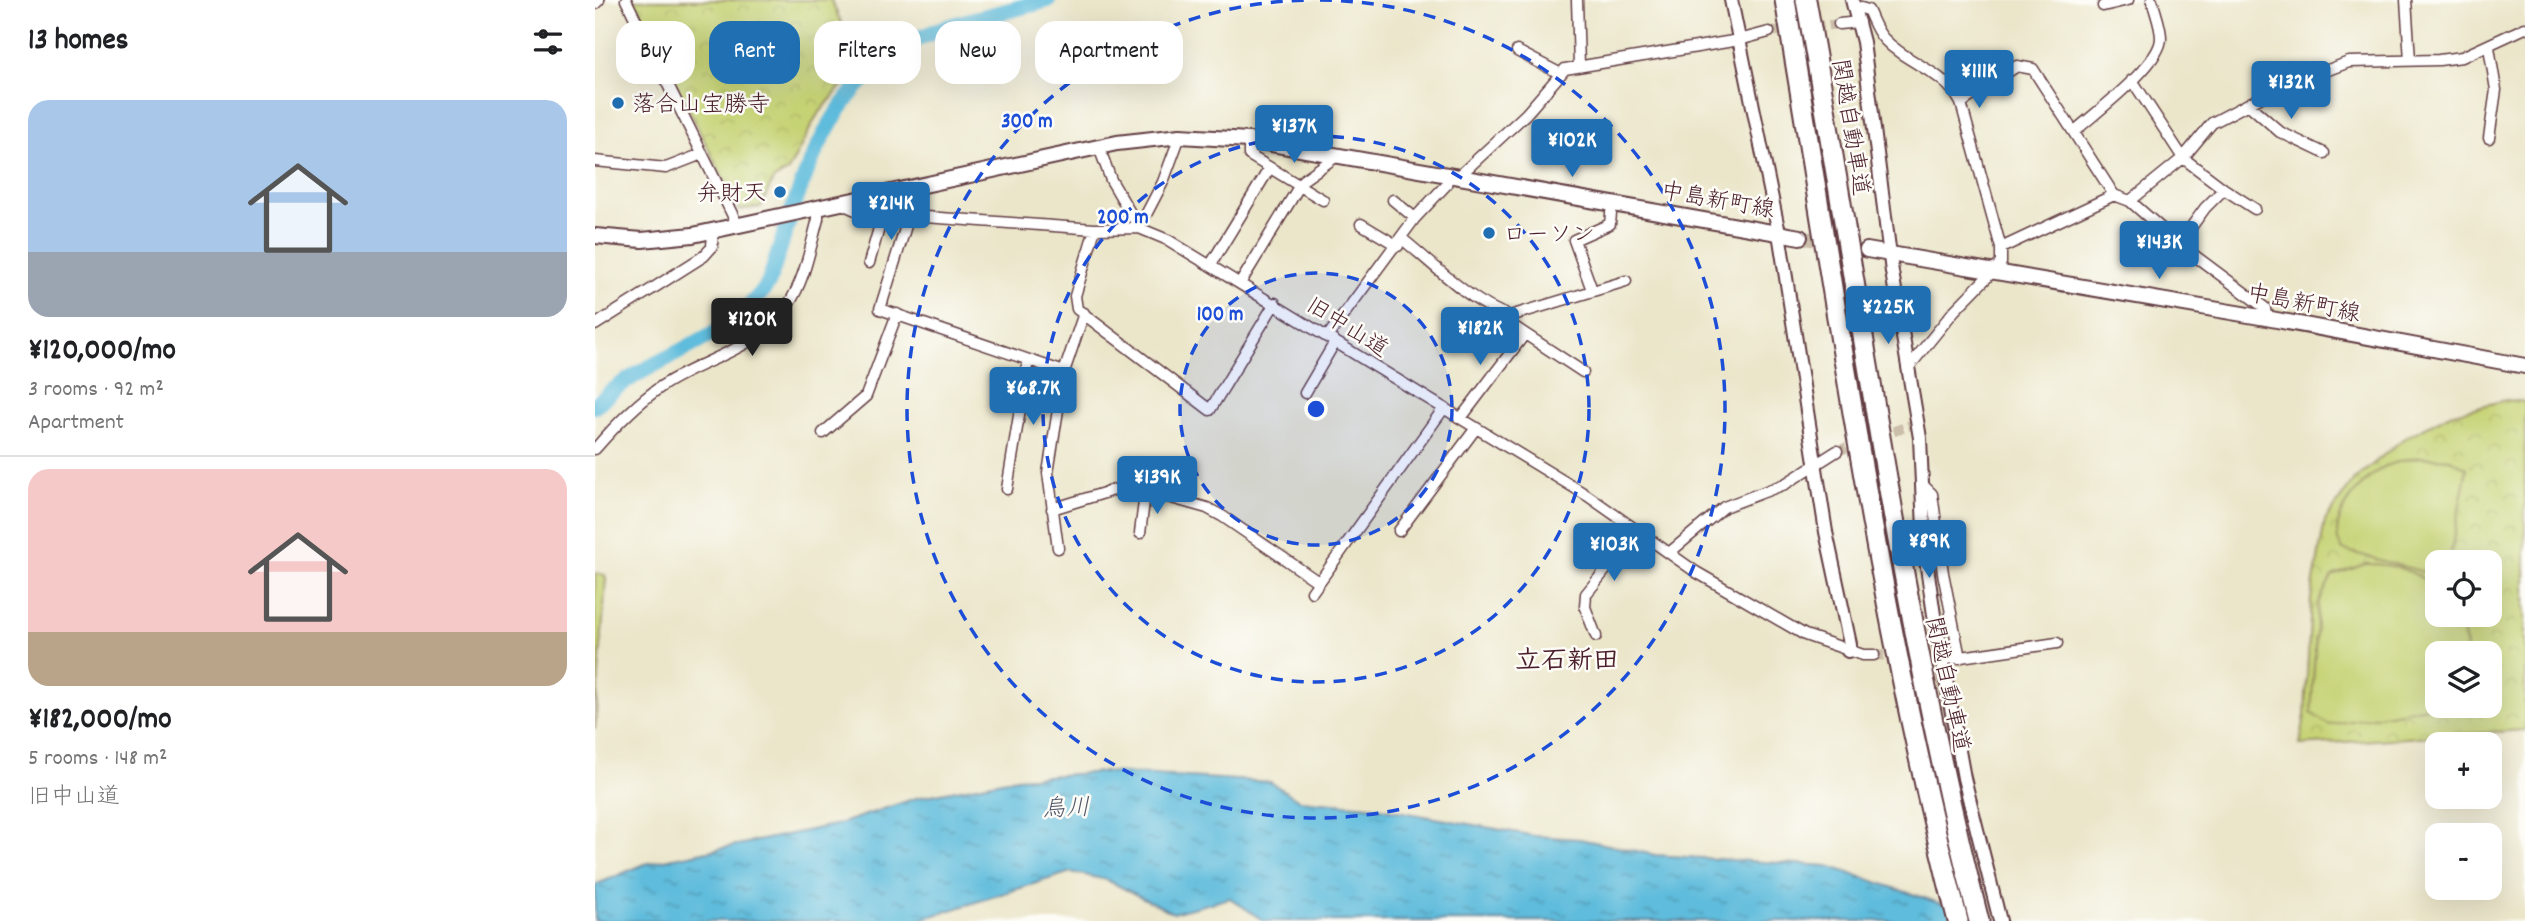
<!DOCTYPE html>
<html lang="en">
<head>
<meta charset="utf-8">
<style>
  body { margin:0; font-family:Dekko,"Klee One",sans-serif; background:#f2f2f2; color:#202124; height:100vh; display:flex; flex-direction:column; font-size:26px; white-space:nowrap }
  * { box-sizing:border-box; margin:0 }
  p { font-size:23px; color:#757577 }
  .icon { flex:none; width:38px; height:38px; fill:none; stroke:currentColor; stroke-width:2; stroke-linecap:round; stroke-linejoin:round }
  .map { position:relative; flex:1; overflow:hidden }
  .side { display:flex; flex-direction:column; background:#fff; width:595px }
  .side>* { flex:none }
  .top-card { position:absolute; left:21px; top:21px; width:665px; height:63px; display:flex; gap:14px }
  .buttons { position:absolute; left:1830px; top:550px; display:grid; gap:14px }
  .buttons a { display:grid; place-items:center; width:77px; height:77px; border-radius:14px; background:#fff; box-shadow:0 7px 28px #0002; font-size:35px }
  .price { position:absolute; translate:-50% -60px; padding:0 16px; border-radius:7px; background:#1f6fb2; color:#fff; font-size:23px; line-height:46px; filter:drop-shadow(0 2px 4px #0008) }
  .price::after { content:''; position:absolute; left:50%; top:42px; width:21px; height:16px; margin-left:-10px; background:inherit; clip-path:polygon(0 0,100% 0,50% 100%) }
  .price.active { background:#222; color:#fff }
  ul { padding:0; list-style:none }
  li { display:grid; align-content:center; gap:14px; height:371px; padding:0 28px }
  li+li { border-top:2px solid #e0e0e0 }
  li span { display:grid; place-items:center; height:217px; border-radius:21px; color:#555 }
  li>.icon { margin-inline-start:auto }
  span .icon { width:126px; height:126px; fill:#fffc; stroke-width:1 }
  li b { font-size:30px }
  h2 { display:flex; justify-content:space-between; align-items:center; height:84px; padding:0 28px; font-size:30px }
  .tag { padding:0 24px; border-radius:21px; background:#fff; box-shadow:0 7px 28px #0002; font-size:24px; line-height:63px }
  .tag.active { background:#1f6fb2; color:#fff }
  main { display:flex; flex:1; min-height:0 }
  .map>svg:first-child { display:block }
</style>
</head>
<body>
<main>
<section class="side">
<h2>13 homes<svg class="icon" aria-label="filters" viewBox="0 0 24 24"><path d="M4 7h16M4 17h16"/><circle cx="9" cy="7" r="2"/><circle cx="15" cy="17" r="2"/></svg></h2>
<ul>
<li><span style="background:linear-gradient(#a9c7e8 70%,#9aa5b1 0)"><svg class="icon" aria-label="home" viewBox="0 0 24 24"><path d="M3 11l9-7 9 7M6 9v11h12V9"/></svg></span><div><b>¥120,000/mo</b><p>3 rooms · 92 m²</p><p>Apartment</p></div></li>
<li><span style="background:linear-gradient(#f6c9c9 75%,#b9a48a 0)"><svg class="icon" aria-label="home" viewBox="0 0 24 24"><path d="M3 11l9-7 9 7M6 9v11h12V9"/></svg></span><div><b>¥182,000/mo</b><p>5 rooms · 148 m²</p><p>旧中山道</p></div></li>
</ul>
</section>
<div class="map">
<svg width="1930" height="921" viewBox="0 0 1930 921">
  <defs>
    <pattern id="park-crowns" width="20" height="18" patternUnits="userSpaceOnUse" patternTransform="scale(1.75)"><rect width="20" height="18" fill="#c6d375"/><path d="M2 6a3 3 0 1 1 6 0M12 15a3 3 0 1 1 6 0" fill="none" stroke="#acb565"/></pattern>
    <pattern id="water-ripples" width="26" height="14" patternUnits="userSpaceOnUse" patternTransform="scale(1.75)"><rect width="26" height="14" fill="#5ebcdc"/><path d="M2 4q2-2 4 0t4 0M15 11q2-2 4 0t4 0" fill="none" stroke="#5098b3"/></pattern>
  </defs>
  <rect width="100%" height="100%" fill="#fdfcf7"/>
  <filter id="ink" filterUnits="userSpaceOnUse"><feTurbulence type="fractalNoise" baseFrequency=".0143" numOctaves="2"/><feDisplacementMap in="SourceGraphic" scale="14" xChannelSelector="R" yChannelSelector="G"/><feConvolveMatrix kernelMatrix="1 2 1 2 8 2 1 2 1" color-interpolation-filters="sRGB"/></filter>
  <filter id="wash" filterUnits="userSpaceOnUse"><feTurbulence type="fractalNoise" baseFrequency=".00686" numOctaves="4" result="noise"/><feDisplacementMap in="SourceGraphic" scale="28" xChannelSelector="R" yChannelSelector="G"/><feGaussianBlur stdDeviation="1.57" result="paint"/><feColorMatrix in="noise" values="0 0 0 0 0 0 0 0 0 0 0 0 0 0 0 0 0 1.4 0 .05"/><feComposite in="paint" operator="in"/></filter>
  <g filter="url(#wash)">
    <rect width="100%" height="100%" fill="#ebe6ca"/>
    <!-- park -->
    <path fill="url(#park-crowns)" stroke="#887950" stroke-width="2" fill-rule="evenodd" d="M39 0H236L265 64 221 117 193 171 178 180 166 207 144 210Z
      M1911 400 1930 402V730L1705 745 1710 715 1716 598 1730 521 1759 480 1808 439 1855 414ZM1843 562H1895V614H1843ZM1843 653H1895V705H1843Z"/>
    <!-- garden -->
    <path fill="#c6d375" stroke="#887950" stroke-width="2" d="M1824 457 1855 459 1872 468 1854 562H1843V576L1748 550C1728 523 1765 482 1787 468 1798 462 1812 460 1824 457Z
      M1770 564C1797 563 1823 571 1843 591V614H1861C1868 627 1871 638 1871 653H1843L1844 705 1734 725 1716 713 1723 603 1737 576Z
      M0 573 10 575 11 579 0 729Z"/>
    <!-- water -->
    <path fill="url(#water-ripples)" stroke="#546e84" stroke-width="2" d="M509 772 675 782 704 800 774 806 940 836 985 839 1060 855 1233 866 1353 906 1371 921H669L635 898 578 913 512 880 476 872 321 921H0V885L50 864 244 824 321 798 422 778Z"/>
    <g fill="none" stroke-linecap="round" stroke-linejoin="round">
      <!-- river -->
      <path stroke="#5ebcdc" stroke-width="16" d="M0 406C52 354 134 345 174 282 205 187 230 82 329 36 367 19 413 12 453 0"/>
    </g>
  </g>
  <g filter="url(#ink)">
    <g fill="none" stroke-linecap="round" stroke-linejoin="round">
      <!-- minor-tunnel -->
      <path stroke="#cbbeaa" stroke-width="10" stroke-dasharray="10 5" stroke-linecap="butt" d="M1174 32 1244 24
        M1242 451 1322 423
        M1279 655 1352 659"/>
      <!-- secondary-tunnel -->
      <path stroke="#cbbeaa" stroke-width="14" stroke-dasharray="14 7" stroke-linecap="butt" d="M1205 237 1272 250"/>
      <defs>
        <path id="minor" d="M31 0 143 226
          M982 0 984 66
          M1811 0 1815 60
          M0 4 4 0
          M1259 6 1273 10C1278 20 1281 31 1289 39 1313 65 1349 70 1366 103L1406 248V263L1359 311 1313 368
          M1508 6 1533 0
          M1244 24 1264 22
          M1894 47 1901 90 1894 138
          M922 51 966 74
          M1537 80 1588 158 1629 189
          M1366 103 1422 66 1438 69 1519 195
          M1653 104 1685 132 1729 153
          M1480 131C1500 113 1566 64 1566 38 1566 26 1560 12 1557 0
          M654 140V155L728 200
          M504 147 516 180 544 228 568 182 585 136
          M0 161 71 168 107 154
          M863 177 931 114 970 69 1144 40 1174 32
          M798 200 820 218
          M1535 201 1584 244 1670 308 1671 318
          M247 204 265 212 288 214 500 229 544 228 573 240 993 496 1101 572 1210 635 1268 655H1279
          M314 216 285 309 469 372
          M766 224 803 246
          M500 229 480 296 482 309 615 410 680 303
          M806 238C839 264 875 303 915 316L1031 281
          M1584 244 1610 208 1629 189 1660 209
          M1406 248 1519 195 1535 201 1588 158 1617 123 1678 91 1754 62 1844 60 1867 57 1930 28
          M274 263 288 214
          M616 264 674 169
          M646 282 708 180 742 156
          M997 290 979 240 1015 224 1017 203
          M915 316V324L988 372
          M0 325 109 256 117 247 118 231
          M733 336 820 218 851 185 853 175
          M710 393 740 342
          M866 418 929 335
          M228 433 271 396 302 314
          M0 449C19 427 42 403 67 386 109 358 163 350 193 305 210 280 215 248 223 219V209
          M1328 485 1337 494 1348 573 1365 658
          M412 489 433 360
          M457 509 522 489 573 497 612 508 627 516 722 581
          M804 531 881 428
          M545 533 550 494
          M463 548 453 473 469 372 489 313
          M1074 553 1129 507 1190 484 1242 451
          M717 592 849 408
          M1001 636 990 607 991 594 1042 531
          M1352 659 1462 643"/>
        <path id="tertiary" d="M1136 0 1184 233 1231 532 1255 644 1253 651
          M1257 0 1268 42 1297 272 1325 438 1330 553 1339 615 1369 778 1405 921"/>
        <path id="secondary" d="M0 236 47 240 98 235 522 143 585 136 654 140 1205 237
          M1272 250 1671 318 1930 366"/>
        <path id="motorway" d="M1190 0C1242 308 1284 618 1363 921
          M1211 0C1267 308 1306 618 1384 921"/>
      </defs>
      <!-- minor casing -->
      <use href="#minor" stroke="#623d43" stroke-width="13"/>
      <!-- tertiary casing -->
      <use href="#tertiary" stroke="#623d43" stroke-width="16"/>
      <!-- secondary casing -->
      <use href="#secondary" stroke="#623d43" stroke-width="18"/>
      <!-- motorway casing -->
      <use href="#motorway" stroke="#623d43" stroke-width="23"/>
      <!-- minor -->
      <use href="#minor" stroke="#fff" stroke-width="10"/>
      <!-- tertiary -->
      <use href="#tertiary" stroke="#fff" stroke-width="12"/>
      <!-- secondary -->
      <use href="#secondary" stroke="#fff" stroke-width="14"/>
      <!-- motorway -->
      <use href="#motorway" stroke="#fff" stroke-width="19"/>
    </g>
  </g>
  <!-- distance rings -->
  <circle cx="721" cy="409" r="136" fill="#1d4ed8" fill-opacity=".12"/>
  <g fill="none" stroke="#1d4ed8" stroke-width="3.5" stroke-dasharray="12 9">
    <circle cx="721" cy="409" r="136"/>
    <circle cx="721" cy="409" r="273"/>
    <path d="M725 0A409 409 0 1 1 717 0"/>
  </g>
  <!-- markers -->
  <g fill="#1f6fb2" stroke="#fdfcf7" stroke-width="2.5">
    <circle cx="23" cy="103" r="7"/>
    <circle cx="185" cy="192" r="7"/>
    <circle cx="894" cy="233" r="7"/>
  </g>
  <g text-anchor="middle" stroke-width="5" stroke-linejoin="round" paint-order="stroke">
    <!-- poi labels -->
    <g font-size="23" fill="#4a1f2b" stroke="#fdfcf7" text-anchor="start">
      <text x="37" y="111">落合山宝勝寺</text>
      <text x="171" y="200" text-anchor="end">弁財天</text>
      <text x="908" y="241">ローソン</text>
    </g>
    <!-- street labels -->
    <g font-size="23" fill="#4a1f2b" stroke="#fdfcf7">
      <text transform="translate(1257 127) rotate(81)" y="8">関越自動車道</text>
      <text transform="translate(1123 199) rotate(10)" y="8">中島新町線</text>
      <text transform="translate(1709 302) rotate(11)" y="8">中島新町線</text>
      <text transform="translate(753 326) rotate(32)" y="8">旧中山道</text>
      <text transform="translate(1354 684) rotate(78)" y="8">関越自動車道</text>
    </g>
    <!-- water labels -->
    <g font-size="24" font-style="italic" fill="#515669" stroke="#fdfcf7">
      <text transform="translate(471 807) rotate(-2)" y="8">烏川</text>
    </g>
    <!-- quarter labels -->
    <g font-size="26" font-weight="bold" fill="#4a1f2b" stroke="#fdfcf7">
      <text x="972" y="668">立石新田</text>
    </g>
  </g>
  <circle cx="721" cy="409" r="10" fill="#1d4ed8" stroke="#fdfcf7" stroke-width="3.5"/>
  <g font-size="21" text-anchor="middle" font-weight="bold" fill="#1d4ed8" stroke="#fdfcf7" stroke-width="5" stroke-linejoin="round" paint-order="stroke">
    <text x="432" y="127">300 m</text>
    <text x="528" y="223">200 m</text>
    <text x="625" y="320">100 m</text>
  </g>
</svg>
<div class="buttons">
<a><svg class="icon" aria-label="locate" viewBox="0 0 24 24"><circle cx="12" cy="12" r="6"/><path d="M12 2v4M12 18v4M2 12h4M18 12h4"/></svg></a>
<a><svg class="icon" aria-label="layers" viewBox="0 0 24 24"><path d="M12 4l9 5-9 5-9-5zM3 14l9 5 9-5"/></svg></a>
<a>+</a>
<a>−</a>
</div>
<b class="price" style="left:1384px;top:110px">¥111K</b>
<b class="price" style="left:1696px;top:121px">¥132K</b>
<b class="price" style="left:699px;top:165px">¥137K</b>
<b class="price" style="left:977px;top:179px">¥102K</b>
<b class="price" style="left:296px;top:242px">¥214K</b>
<b class="price" style="left:1564px;top:281px">¥143K</b>
<b class="price" style="left:1293px;top:346px">¥225K</b>
<b class="price active" style="left:157px;top:358px">¥120K</b>
<b class="price" style="left:885px;top:367px">¥182K</b>
<b class="price" style="left:438px;top:427px">¥68.7K</b>
<b class="price" style="left:562px;top:516px">¥139K</b>
<b class="price" style="left:1334px;top:580px">¥89K</b>
<b class="price" style="left:1019px;top:583px">¥103K</b>
<div class="top-card">
<a class="tag">Buy</a>
<a class="tag active">Rent</a>
<a class="tag">Filters</a>
<a class="tag">New</a>
<a class="tag">Apartment</a>
</div>
</div>
</main>
</body>
</html>
